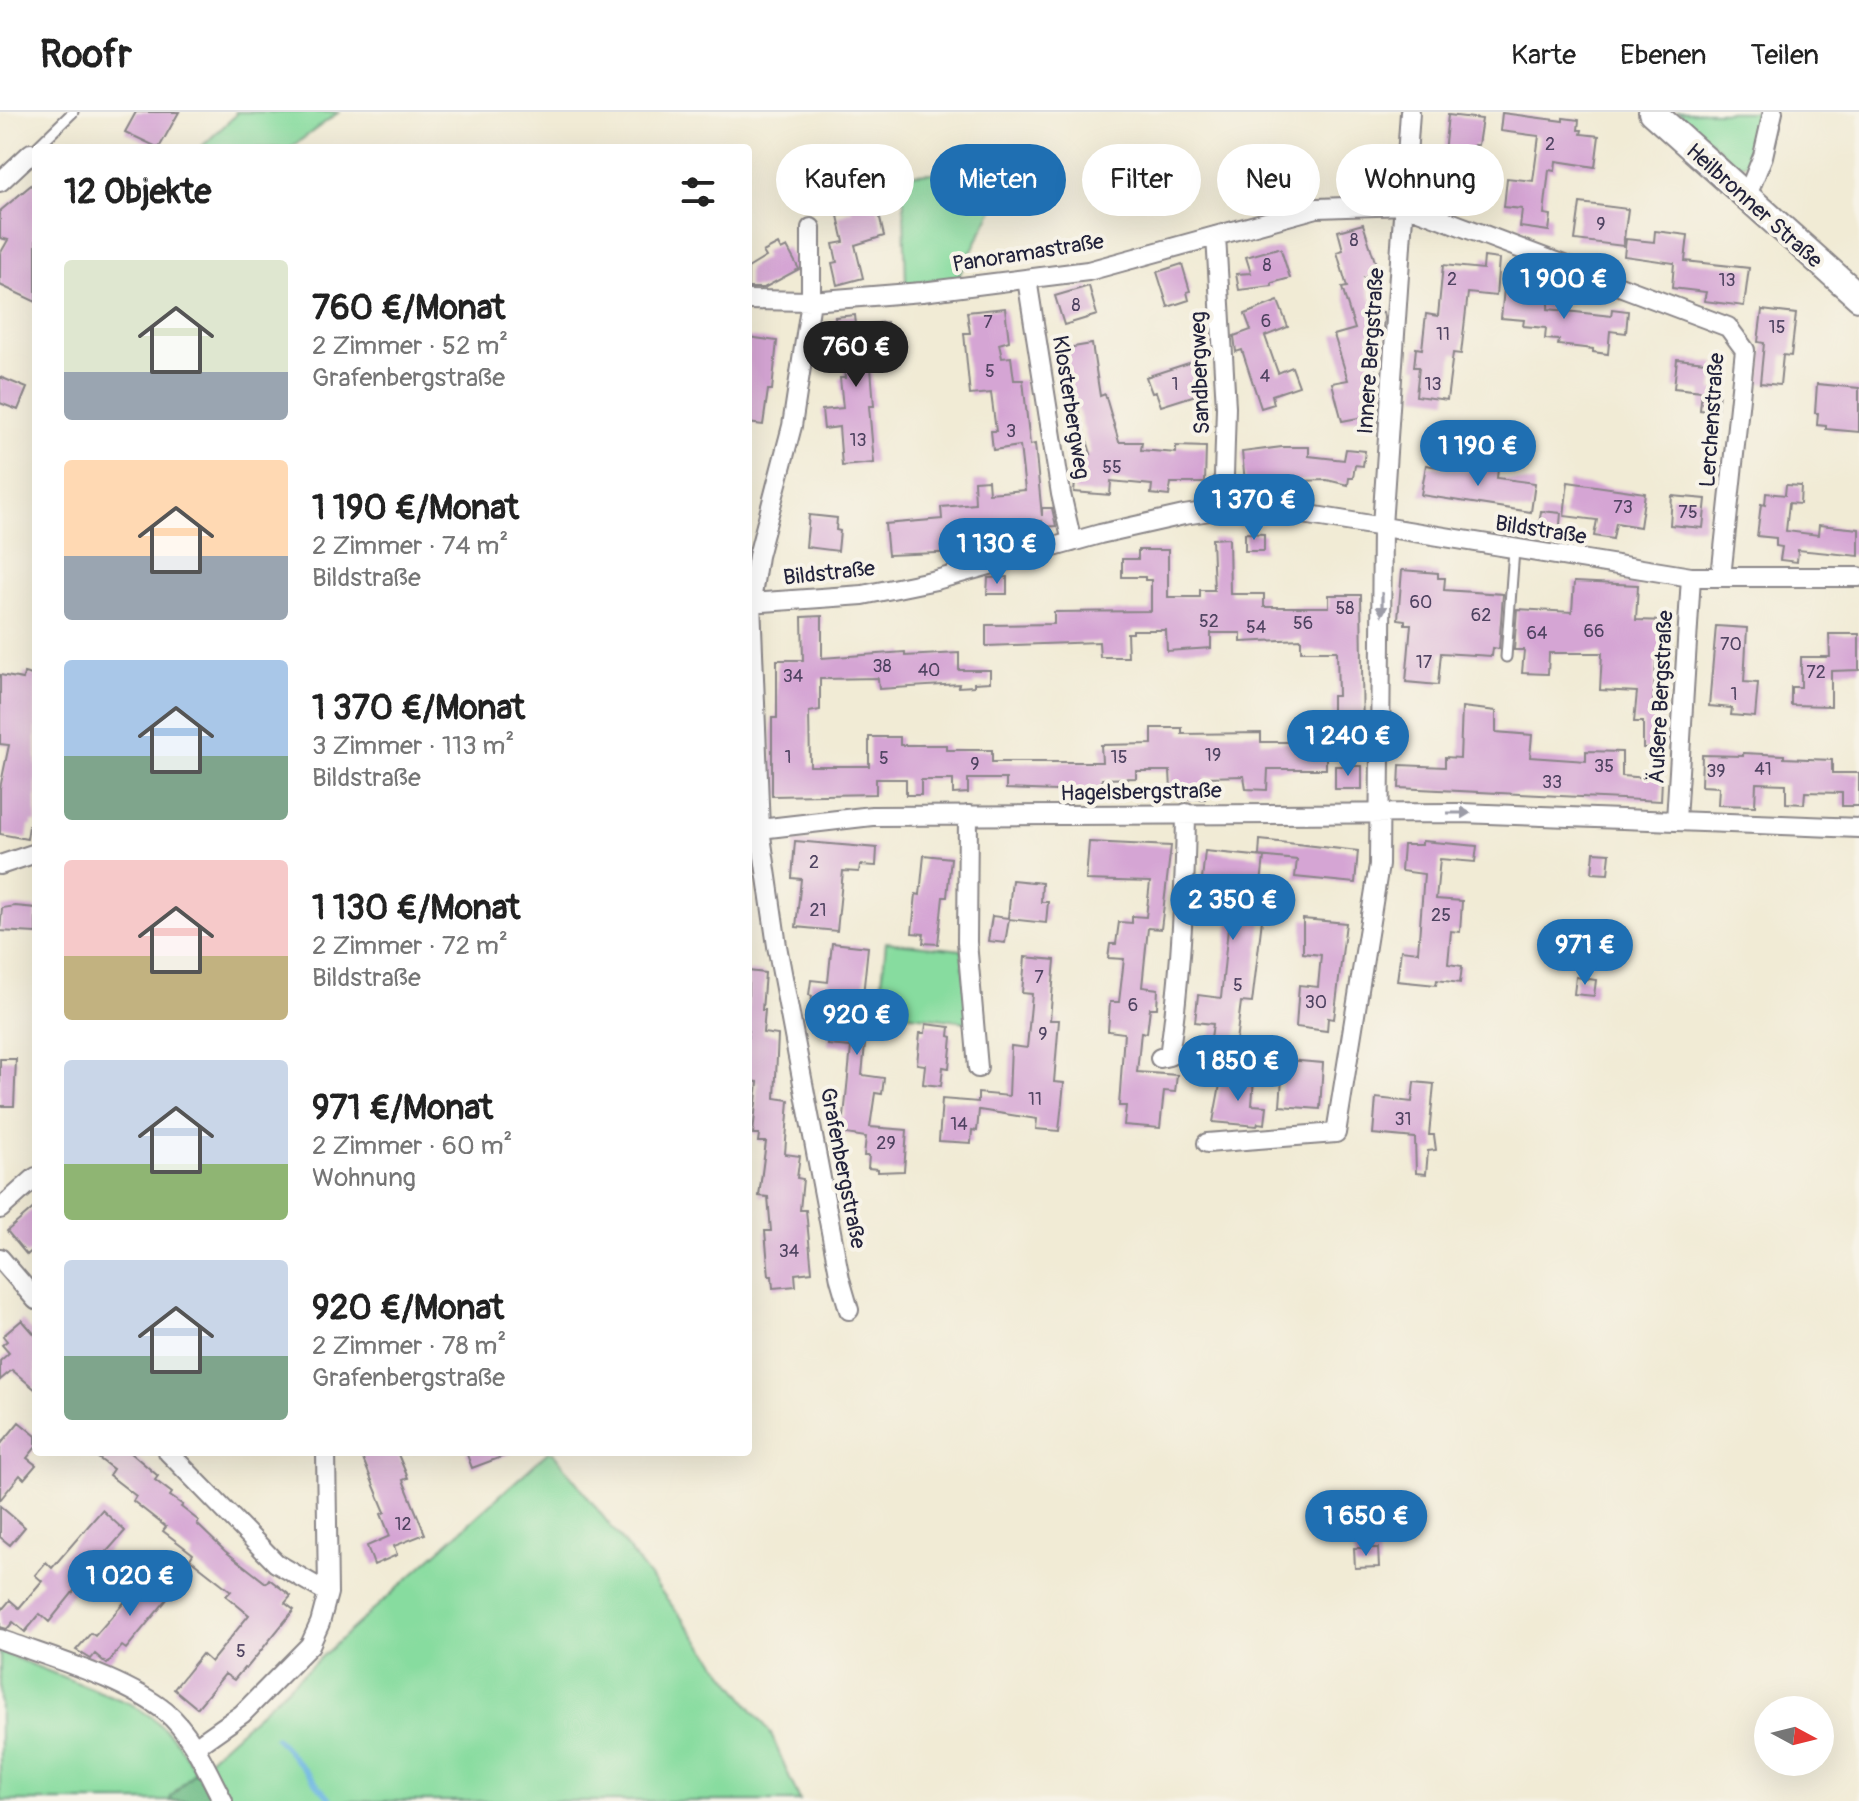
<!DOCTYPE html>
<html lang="de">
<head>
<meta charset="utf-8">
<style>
  body { margin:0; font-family:Pangolin,sans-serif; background:#f6f6f6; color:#222; height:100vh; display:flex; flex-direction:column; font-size:30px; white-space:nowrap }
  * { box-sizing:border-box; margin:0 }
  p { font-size:26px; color:#767676 }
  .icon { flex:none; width:44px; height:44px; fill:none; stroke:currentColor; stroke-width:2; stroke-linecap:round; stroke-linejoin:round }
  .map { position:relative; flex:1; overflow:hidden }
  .drawer { position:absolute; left:32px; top:32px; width:720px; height:1312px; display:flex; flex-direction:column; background:#fff; border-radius:8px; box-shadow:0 8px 32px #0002 }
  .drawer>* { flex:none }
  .top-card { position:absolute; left:776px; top:32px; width:760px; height:72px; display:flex; gap:16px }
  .needle { width:52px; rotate:97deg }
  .buttons { position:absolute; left:1754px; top:1584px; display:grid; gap:16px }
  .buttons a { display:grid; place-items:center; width:80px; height:80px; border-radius:50%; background:#fff; box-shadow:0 8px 32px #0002; font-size:40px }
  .price { position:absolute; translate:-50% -68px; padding:0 18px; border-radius:28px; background:#1f6fb2; color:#fff; font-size:26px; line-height:52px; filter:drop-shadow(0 2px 4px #0008) }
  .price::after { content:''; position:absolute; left:50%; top:48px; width:24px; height:18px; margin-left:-12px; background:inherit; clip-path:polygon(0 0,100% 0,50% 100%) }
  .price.selected { background:#222; color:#fff }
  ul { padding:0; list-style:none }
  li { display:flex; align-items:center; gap:24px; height:200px; padding:0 32px }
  li span { display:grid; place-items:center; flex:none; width:224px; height:160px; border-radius:8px; color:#555 }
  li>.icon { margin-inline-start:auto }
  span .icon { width:96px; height:96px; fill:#fffc; stroke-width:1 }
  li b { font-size:34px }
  h2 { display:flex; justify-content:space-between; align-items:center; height:96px; padding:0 32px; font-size:34px }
  .chip { padding:0 28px; border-radius:36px; background:#fff; box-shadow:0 8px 32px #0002; font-size:28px; line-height:72px }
  .chip.selected { background:#1f6fb2; color:#fff }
  header { display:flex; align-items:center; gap:48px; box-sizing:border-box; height:112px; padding:0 40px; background:#fff; border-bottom:2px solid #e0e0e0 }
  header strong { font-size:38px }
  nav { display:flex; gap:44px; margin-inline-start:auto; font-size:28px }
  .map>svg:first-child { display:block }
</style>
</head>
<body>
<header>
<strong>Roofr</strong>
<nav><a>Karte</a><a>Ebenen</a><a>Teilen</a></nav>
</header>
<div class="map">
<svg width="1859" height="1689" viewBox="0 0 1859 1689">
  <rect width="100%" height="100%" fill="#f7f3e8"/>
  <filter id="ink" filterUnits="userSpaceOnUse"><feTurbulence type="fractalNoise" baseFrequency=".0125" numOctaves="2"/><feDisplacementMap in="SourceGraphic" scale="16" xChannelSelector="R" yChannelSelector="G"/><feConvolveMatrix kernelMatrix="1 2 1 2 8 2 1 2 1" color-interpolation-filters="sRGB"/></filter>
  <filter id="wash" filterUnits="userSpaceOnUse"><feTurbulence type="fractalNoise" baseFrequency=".006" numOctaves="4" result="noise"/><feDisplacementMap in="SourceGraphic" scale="32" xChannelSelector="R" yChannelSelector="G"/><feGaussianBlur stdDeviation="1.8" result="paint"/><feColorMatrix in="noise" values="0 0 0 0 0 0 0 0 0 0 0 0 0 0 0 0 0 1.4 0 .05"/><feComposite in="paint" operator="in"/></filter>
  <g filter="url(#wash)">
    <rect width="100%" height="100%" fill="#f1ebd5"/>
    <!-- green -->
    <path fill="#87dc9f" stroke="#547f6d" stroke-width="2" d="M235 0H339L290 36H200L236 3Z
      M1678 0H1763L1750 50 1741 53 1731 48Z
      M1015 55 958 165 906 173 903 63Z
      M886 830 962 838 968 910 879 899Z
      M548 1340H553L770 1620 800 1689H214L171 1685 170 1689H0V1540L131 1592 153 1606 177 1630 195 1659Z"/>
    <!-- forest -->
    <path fill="#6dbc86" stroke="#486f60" stroke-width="2" d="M195 1659 214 1689H170L171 1685Z"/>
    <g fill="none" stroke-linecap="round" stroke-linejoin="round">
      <!-- stream -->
      <path stroke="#69b5e2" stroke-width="5" d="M276 1626 332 1689"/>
    </g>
    <g id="blocks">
      <!-- building -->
      <path fill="#d5a5d4" d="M136 0H179L159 36 125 20Z
        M1502 1 1563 9V6L1579 8 1578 18H1582L1581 22 1599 24 1595 55 1556 49 1555 59 1549 58 1544 102 1551 103 1549 119 1520 115 1522 97 1504 95 1507 66 1533 69 1539 24 1500 19Z
        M1448 3 1482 7 1478 33H1474L1472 49 1458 47 1454 79 1417 74 1419 47 1443 50Z
        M36 69V190L0 173V142L8 128 0 126V99Z
        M876 89 884 124 855 133 863 166 837 173 832 151 837 150 833 132 844 130 838 104 852 99 851 95Z
        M1580 91 1628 97 1623 134 1575 128Z
        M1363 112 1379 162 1364 166 1376 202 1383 200 1384 205 1383 218 1367 222 1374 245 1378 277 1365 280 1369 304 1342 309 1332 271 1348 268 1334 223 1355 217 1342 176 1347 175 1337 140 1343 138 1338 119Z
        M1655 119 1688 123 1685 149 1749 156 1744 194 1704 189 1706 180 1672 176 1674 151 1624 144 1626 127 1654 130Z
        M778 132 781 138 787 135 799 157 764 176H748V156L766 145 763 140Z
        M1278 136 1281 138 1290 166 1272 171V174L1239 178 1236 162 1251 161 1246 145Z
        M1484 145 1499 147 1496 184 1468 181 1461 242 1453 241 1447 288 1416 284 1419 255H1414L1416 236 1422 237 1426 202 1438 204 1443 153 1483 157Z
        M1182 152 1190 179 1187 180 1189 188 1168 195 1157 160Z
        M1089 174 1097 203 1064 213 1055 184Z
        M1504 177 1549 182 1548 197 1611 204 1612 197 1628 199 1626 221 1610 219 1608 242 1593 240V237L1558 233 1559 228 1545 227 1546 216 1523 214 1524 208 1501 206Z
        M1278 189 1288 215 1265 224 1278 261 1292 255 1299 274 1272 283 1274 292 1261 296 1242 238 1236 240 1234 224 1251 218 1245 202Z
        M1005 196 1009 229 999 232 1002 246 1011 245 1014 268H1023L1030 333 1035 332 1042 404V396H1052L1056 414 1043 415 1042 409 991 413 992 417 959 419 960 440 888 443 885 412 942 407 941 395 975 392 974 369 988 368 989 381 1025 378 1020 334 993 338 991 319H996L991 281 970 283 964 221H970L967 200Z
        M1762 198 1796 202 1791 244 1783 243 1780 273 1760 271 1764 231 1758 230Z
        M855 203 856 213 887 210 889 235 873 237 874 243H870L874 294H869L874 351 842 354 839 315 824 317 822 298 843 296 840 266H845L841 219 836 220 835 205Z
        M748 225 777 229 772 278H768L763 313 748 311Z
        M1092 232 1100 284 1105 282 1119 330H1142L1141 338 1176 341V334L1206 335 1205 371H1171L1169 384 1151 382 1152 373 1111 369 1110 383 1074 380 1078 340 1091 342 1071 274 1067 276 1061 237Z
        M1677 247 1715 251 1712 278 1719 279 1717 300 1700 298 1702 279 1674 276Z
        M1195 249 1205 280 1161 294 1156 280 1152 281 1146 265Z
        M0 265 27 276 18 298 0 291Z
        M1817 272 1859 276V320L1826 317V314L1817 313 1818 301H1815Z
        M1282 335H1309V344L1344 348 1346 337 1365 339 1363 354 1355 353 1353 366H1349L1348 373 1327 368 1298 369V375L1276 376 1275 367 1245 370 1242 340Z
        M1426 353 1468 360 1469 353 1498 357 1497 366 1535 371 1531 400 1421 383Z
        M1568 370 1645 381 1640 415 1616 411 1613 427 1594 424 1597 408 1564 404Z
        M1786 373 1801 374 1800 392 1789 391 1786 419 1818 423 1819 413 1859 417V444L1798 438 1797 450 1780 448 1782 435 1776 434V426L1757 424 1761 392 1765 393 1766 381 1785 383Z
        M1672 384 1706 387 1703 416 1670 413Z
        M1541 399 1561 401 1559 424 1538 421Z
        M809 403 837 406 836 418 840 419 838 439 806 435Z
        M1245 421 1264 422V439H1245Z
        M1229 426 1230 482H1264V495H1329V483H1361L1363 626 1332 627V584H1338L1337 539H1301V527L1241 530V521H1211V536L1167 539 1166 518H1133V521H1127L1128 545H1100L1099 530 986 534V513L1054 512V500L1151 499V468H1145V465H1122V447H1138V438H1168V485H1200V478H1214L1212 427Z
        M1402 458 1438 461V466H1445L1444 478 1503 482 1499 537 1493 536 1492 544 1441 541 1438 573 1406 570 1411 512H1405V508L1398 507Z
        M1007 465V482H987L988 466Z
        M1574 470 1638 473 1636 508 1667 509 1666 541H1657L1653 592H1662L1658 636H1643V610H1634L1637 580 1600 578 1602 541H1549L1548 562 1522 561 1524 538H1514L1517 497 1572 500Z
        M822 504V546L905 540V544L959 541V558H990V570L974 571V574L958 575 959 572 879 577 878 566 820 567V598L809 600 810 654H869V625H900V633H946V638H992V650H1102L1101 633 1152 632V616H1182V622L1261 621V630H1291V619H1297V614H1326V657H1268L1267 678 1246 677 1244 664 1205 665V687H1187V677L1171 678 1170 659H1136V666L1102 667V676H1081V680L1006 677V667H968V681L953 682V668H921V683H906V667H876V682L772 684V606H777V548H803L802 505Z
        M1716 514 1747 516 1744 570 1758 571 1755 605 1731 603 1732 596 1709 594Z
        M1829 522H1859V558L1831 559V594L1791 593V575H1801V545H1830Z
        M24 561 36 564V710H32V714H29L27 727 0 722V676L9 633 0 632V563L23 567Z
        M1462 595 1496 599V620L1532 623 1530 645 1586 649V639L1622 640V664L1662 667 1661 689 1399 676 1400 653 1445 655V645L1460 646Z
        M1743 641 1784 643V646L1832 648V661H1859V694H1842V681L1805 680 1804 692 1786 691V672L1756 671 1755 694 1718 693 1719 675 1701 674 1702 643 1743 644Z
        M1335 654H1362V677H1335Z
        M1260 728 1358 739 1355 771 1295 765 1297 748 1259 744Z
        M795 729 877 736 876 754 860 753 859 760 843 759 837 819 796 815 801 767 792 766Z
        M1422 729 1477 734 1475 750 1440 747 1436 787 1462 789 1460 820 1451 819 1448 852 1462 854 1460 871 1437 868 1436 873 1397 869 1401 838 1418 840 1424 762 1401 759 1403 733H1422Z
        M1089 730 1171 734 1161 817 1148 816 1142 875 1158 877 1157 896H1150L1147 921 1141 920 1137 960 1177 963 1175 980 1164 979 1160 1016 1124 1013 1126 994H1119L1124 921 1108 919 1110 890H1119L1124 847 1108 846 1110 832H1116L1119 810 1132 811V804L1146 805 1150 770 1086 768Z
        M1205 739 1264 745 1259 790 1264 791 1252 891 1241 890 1234 945 1209 940 1213 912 1195 910 1198 883 1221 886 1230 796 1205 793 1207 769 1202 768Z
        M1594 740 1610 741 1608 762 1592 761Z
        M924 743 951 746 947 785H943L938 832 923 831 924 822 912 821 916 782 920 783Z
        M1012 768 1042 771 1041 790H1048L1046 811 1009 807 1005 831 988 829 992 804 1008 806Z
        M15 794 36 796V821L0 819 2 796Z
        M1303 807 1346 811 1334 907 1328 906 1327 919 1296 915 1299 873 1318 875 1321 843 1303 841Z
        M832 831 868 835 861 903H868L862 963 884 966 882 982 875 981 870 1015 907 1018 904 1059 878 1060V1057L868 1056 869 1044H864L866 1025 833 1020 835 1004 844 1005 851 935 828 933 832 894 811 892 812 884 809 883 811 868 828 870Z
        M1025 845 1055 848 1050 908H1059L1054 970 1064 971 1059 1019 1036 1017 1037 1007 979 998 977 1019 972 1018 971 1031 939 1029 942 987 978 990V981L1009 984 1011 934 1027 936 1032 882 1022 881Z
        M748 859 765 861 762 898H765L763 921 778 923 775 986 789 988 785 1042 800 1044 797 1066 803 1067 800 1098H806L812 1160 795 1162 796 1174 773 1176 772 1164H769L765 1119H771L768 1085 759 1084 766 1030H758L759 1022H753L758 970 748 969Z
        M1576 865 1596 868 1594 884 1574 882Z
        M926 912 950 915 949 924 952 925 949 956 943 955 941 974 923 972 925 953 917 952 920 921H925Z
        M0 947H16L14 994H0Z
        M1287 948 1323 951 1320 997 1280 994 1282 966 1286 967Z
        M1222 962 1254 966 1252 993 1267 994 1265 1012 1258 1011 1257 1014 1213 1010Z
        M1414 970 1434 972 1429 1023H1434L1436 1038 1428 1039 1426 1062 1416 1061 1415 1026 1373 1022 1376 986 1412 990Z
        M36 1094V1135L27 1143 7 1119Z
        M22 1208 36 1224V1278L12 1258 0 1268V1249L9 1241 2 1233 7 1229 3 1224Z
        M19 1310 36 1324V1335L27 1346 36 1353 24 1367 20 1363 0 1388V1333Z
        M90 1340H130L158 1364 155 1368 172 1381 170 1384 183 1393 181 1395 199 1409 197 1412 225 1439 266 1471 269 1467 291 1484 285 1491 294 1498 246 1557 244 1556 234 1568 225 1562 197 1596 174 1577 202 1542 211 1550 249 1503 226 1484 231 1479 190 1447 193 1442 163 1419 166 1415 133 1389 136 1384 109 1363 113 1357Z
        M360 1340H397L408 1366 403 1368 425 1422 394 1434 397 1443 374 1453 367 1434 390 1424 381 1402 385 1400Z
        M466 1340H511L512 1341 472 1356Z
        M0 1394 25 1415 10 1433 0 1425Z
        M102 1398 125 1419 102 1445 106 1448 90 1467 86 1464 49 1510 40 1502 25 1520 13 1510 7 1517 0 1515V1500L10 1488 19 1496 42 1469 35 1463 46 1450 52 1456Z
        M1354 1436H1378L1379 1455 1355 1456Z
        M155 1455 178 1474 126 1537 122 1534 107 1552 95 1542 91 1547 76 1538 91 1521 95 1524Z"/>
    </g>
  </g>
  <g filter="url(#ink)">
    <use href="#blocks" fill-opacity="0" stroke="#8a8688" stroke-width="2"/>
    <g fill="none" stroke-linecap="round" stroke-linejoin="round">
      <defs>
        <path id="service" d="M31 41 73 0
          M1506 545 1514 438"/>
        <path id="minor" d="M0 70 31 41
          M1746 86 1763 44 1773 0
          M811 116V189L792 314 758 444 751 490 760 717 777 834 840 1167 849 1198
          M1216 124 1226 295 1223 397
          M1027 167 1061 382 1072 430
          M748 188 811 189 922 180 1088 159 1317 96 1405 93 1728 215 1745 238 1721 465
          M748 491 863 483 936 468 1100 422 1184 403 1223 397 1303 402 1691 465H1859
          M968 703 967 830 978 956
          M1676 708 1691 465
          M748 723 760 717 872 704 1461 701 1859 716
          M0 753 36 741
          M1160 946 1169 944C1181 863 1185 783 1186 701
          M1207 1031 1336 1021 1379 753 1382 414 1410 0
          M0 1097 36 1065
          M0 1146 36 1188
          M168 1340 276 1451 328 1481
          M0 1527C50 1546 124 1566 166 1600 192 1622 207 1659 223 1689
          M195 1635 242 1602 310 1533 320 1511 328 1481 326 1340"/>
        <path id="secondary" d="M1652 0 1859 185"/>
      </defs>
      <!-- service casing -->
      <use href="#service" stroke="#8a8688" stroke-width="13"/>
      <!-- minor casing -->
      <use href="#minor" stroke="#8a8688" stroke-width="22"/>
      <!-- secondary casing -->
      <use href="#secondary" stroke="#8a8688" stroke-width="30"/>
      <!-- service -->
      <use href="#service" stroke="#fff" stroke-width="9"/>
      <!-- minor -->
      <use href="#minor" stroke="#fff" stroke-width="18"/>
      <!-- secondary -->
      <use href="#secondary" stroke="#fff" stroke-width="26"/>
    </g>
    <!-- one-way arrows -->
    <defs><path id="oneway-solid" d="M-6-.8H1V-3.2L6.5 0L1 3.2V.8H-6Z" transform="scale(2)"/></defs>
    <g fill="#9c9ca7">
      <use href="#oneway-solid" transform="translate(1382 492) rotate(90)"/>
      <use href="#oneway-solid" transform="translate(1459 701)"/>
    </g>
  </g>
  <g text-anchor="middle" stroke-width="8" stroke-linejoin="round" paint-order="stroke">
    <!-- number labels -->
    <g font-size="18" fill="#4f4361">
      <text x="1550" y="38">2</text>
      <text x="1601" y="118">9</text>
      <text x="1354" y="134">8</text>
      <text x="1267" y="159">8</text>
      <text x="1452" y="173">2</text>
      <text x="1727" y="174">13</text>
      <text x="1076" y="199">8</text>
      <text x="1266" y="215">6</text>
      <text x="988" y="216">7</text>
      <text x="1777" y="221">15</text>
      <text x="1443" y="228">11</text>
      <text x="990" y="265">5</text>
      <text x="1265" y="270">4</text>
      <text x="1175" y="278">1</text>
      <text x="1433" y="278">13</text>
      <text x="1011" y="325">3</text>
      <text x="858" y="334">13</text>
      <text x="1112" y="361">55</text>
      <text x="1623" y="401">73</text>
      <text x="1688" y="406">75</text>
      <text x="1421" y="496">60</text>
      <text x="1345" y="502">58</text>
      <text x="1481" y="509">62</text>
      <text x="1209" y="515">52</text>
      <text x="1303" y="517">56</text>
      <text x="1256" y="521">54</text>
      <text x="1594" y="525">66</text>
      <text x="1537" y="527">64</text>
      <text x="1731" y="538">70</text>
      <text x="1424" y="556">17</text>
      <text x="882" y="560">38</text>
      <text x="929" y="564">40</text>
      <text x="1816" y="566">72</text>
      <text x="793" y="570">34</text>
      <text x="1734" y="588">1</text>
      <text x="1213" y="649">19</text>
      <text x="788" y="651">1</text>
      <text x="1119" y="651">15</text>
      <text x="884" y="652">5</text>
      <text x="975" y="658">9</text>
      <text x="1604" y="660">35</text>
      <text x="1763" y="663">41</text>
      <text x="1716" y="665">39</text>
      <text x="1552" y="676">33</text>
      <text x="814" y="756">2</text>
      <text x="818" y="804">21</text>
      <text x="1441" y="809">25</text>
      <text x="1039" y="871">7</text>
      <text x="1238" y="879">5</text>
      <text x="1316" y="896">30</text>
      <text x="1133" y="899">6</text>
      <text x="1043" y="928">9</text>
      <text x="1035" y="993">11</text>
      <text x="1403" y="1013">31</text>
      <text x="959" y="1018">14</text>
      <text x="886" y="1037">29</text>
      <text x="789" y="1145">34</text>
      <text x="403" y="1418">12</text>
      <text x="241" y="1545">5</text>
    </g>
    <!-- street labels -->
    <g font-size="22" fill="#22223b" stroke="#f7f3e8">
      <text transform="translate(1755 93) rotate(42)" y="8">Heilbronner Straße</text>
      <text transform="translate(1028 140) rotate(-9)" y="8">Panoramastraße</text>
      <text transform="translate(1370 239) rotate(-86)" y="8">Innere Bergstraße</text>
      <text transform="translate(1199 261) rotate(-92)" y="8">Sandbergweg</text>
      <text transform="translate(1072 295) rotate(81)" y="8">Klosterbergweg</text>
      <text transform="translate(1711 308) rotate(-86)" y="8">Lerchenstraße</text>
      <text transform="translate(1541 417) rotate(9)" y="8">Bildstraße</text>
      <text transform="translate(829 460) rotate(-6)" y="8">Bildstraße</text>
      <text transform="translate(1660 585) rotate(-87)" y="8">Äußere Bergstraße</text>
      <text transform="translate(1141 679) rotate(-1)" y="8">Hagelsbergstraße</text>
      <text transform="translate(844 1056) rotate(79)" y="8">Grafenbergstraße</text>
    </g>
  </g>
</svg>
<div class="buttons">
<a><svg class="needle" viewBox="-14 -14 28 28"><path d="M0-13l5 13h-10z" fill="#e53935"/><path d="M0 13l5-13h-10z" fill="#767676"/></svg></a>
</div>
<b class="price" style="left:1564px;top:209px">1 900 €</b>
<b class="price selected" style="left:856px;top:277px">760 €</b>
<b class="price" style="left:1478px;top:376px">1 190 €</b>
<b class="price" style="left:1254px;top:430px">1 370 €</b>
<b class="price" style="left:997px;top:474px">1 130 €</b>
<b class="price" style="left:1348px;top:666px">1 240 €</b>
<b class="price" style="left:1233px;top:830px">2 350 €</b>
<b class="price" style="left:1585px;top:875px">971 €</b>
<b class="price" style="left:857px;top:945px">920 €</b>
<b class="price" style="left:1238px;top:991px">1 850 €</b>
<b class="price" style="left:1366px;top:1446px">1 650 €</b>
<b class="price" style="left:130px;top:1506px">1 020 €</b>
<div class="top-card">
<a class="chip">Kaufen</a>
<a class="chip selected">Mieten</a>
<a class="chip">Filter</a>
<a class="chip">Neu</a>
<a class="chip">Wohnung</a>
</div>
<section class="drawer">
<h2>12 Objekte<svg class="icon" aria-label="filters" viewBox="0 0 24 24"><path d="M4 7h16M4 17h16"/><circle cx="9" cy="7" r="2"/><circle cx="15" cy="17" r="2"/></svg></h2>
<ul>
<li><span style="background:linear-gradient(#dfe7d0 70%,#9aa5b1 0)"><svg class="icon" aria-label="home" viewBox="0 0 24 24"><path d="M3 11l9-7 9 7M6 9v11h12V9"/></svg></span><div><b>760 €/Monat</b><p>2 Zimmer · 52 m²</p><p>Grafenbergstraße</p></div></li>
<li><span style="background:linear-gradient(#ffd9b3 60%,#9aa5b1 0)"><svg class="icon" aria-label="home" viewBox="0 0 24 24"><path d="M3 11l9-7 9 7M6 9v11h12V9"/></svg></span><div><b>1 190 €/Monat</b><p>2 Zimmer · 74 m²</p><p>Bildstraße</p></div></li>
<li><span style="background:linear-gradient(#a9c7e8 60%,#7fa58c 0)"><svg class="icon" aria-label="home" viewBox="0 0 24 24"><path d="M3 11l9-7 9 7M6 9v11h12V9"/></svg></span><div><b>1 370 €/Monat</b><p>3 Zimmer · 113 m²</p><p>Bildstraße</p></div></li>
<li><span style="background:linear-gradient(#f6c9c9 60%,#c2b280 0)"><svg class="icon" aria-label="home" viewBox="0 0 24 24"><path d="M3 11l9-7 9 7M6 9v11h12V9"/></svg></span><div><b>1 130 €/Monat</b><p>2 Zimmer · 72 m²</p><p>Bildstraße</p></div></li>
<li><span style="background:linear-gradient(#c9d6e8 65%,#8fb573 0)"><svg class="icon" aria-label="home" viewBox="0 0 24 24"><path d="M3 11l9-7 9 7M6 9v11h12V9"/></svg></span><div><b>971 €/Monat</b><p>2 Zimmer · 60 m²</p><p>Wohnung</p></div></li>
<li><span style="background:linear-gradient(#c9d6e8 60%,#7fa58c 0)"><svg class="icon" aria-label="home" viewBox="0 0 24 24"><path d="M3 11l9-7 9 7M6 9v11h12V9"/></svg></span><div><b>920 €/Monat</b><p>2 Zimmer · 78 m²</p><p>Grafenbergstraße</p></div></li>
</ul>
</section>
</div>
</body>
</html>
